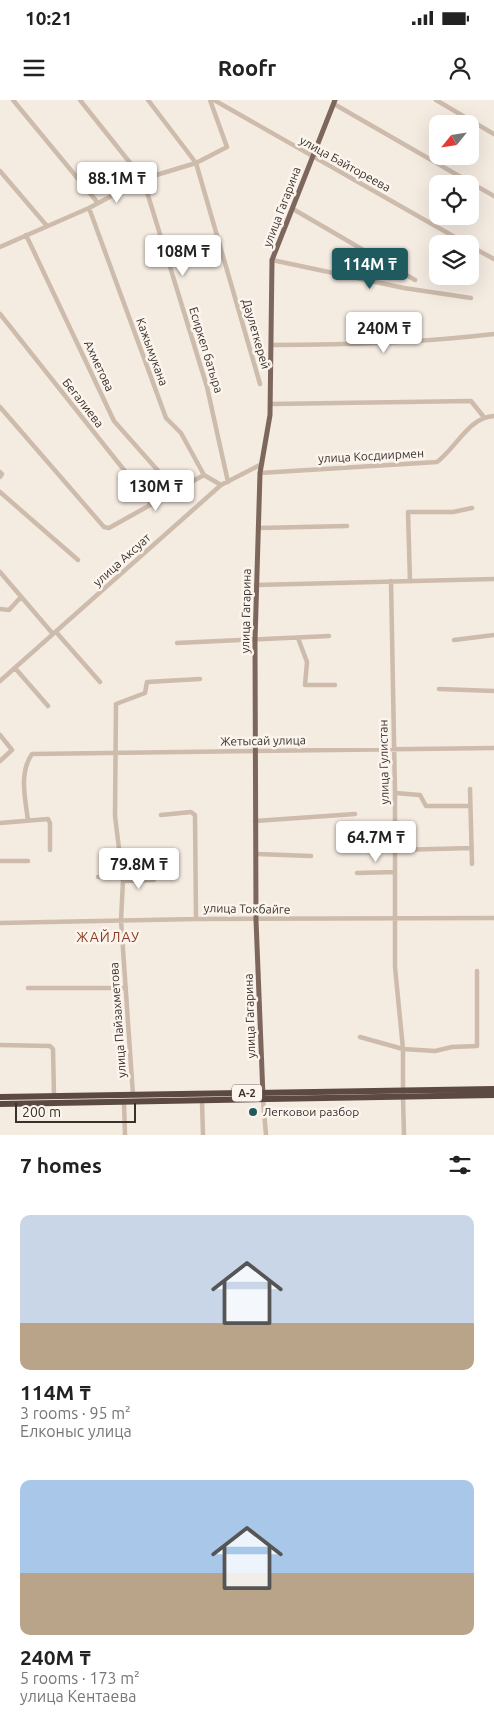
<!DOCTYPE html>
<html lang="en">
<head>
<meta charset="utf-8">
<style>
  body { margin:0; font-family:Ubuntu,sans-serif; background:#f6f6f6; color:#222; height:100vh; display:flex; flex-direction:column; font-size:19px; white-space:nowrap }
  * { box-sizing:border-box; margin:0 }
  p { font-size:16px; color:#767676 }
  .icon { flex:none; width:28px; height:28px; fill:none; stroke:currentColor; stroke-width:2; stroke-linecap:round; stroke-linejoin:round }
  .map { position:relative; height:1035px; overflow:hidden }
  .side { display:flex; flex-direction:column; background:#fff; flex:1 }
  .side>* { flex:none }
  .needle { width:32px; rotate:240deg }
  .controls { position:absolute; left:429px; top:15px; display:grid; gap:10px }
  .controls a { display:grid; place-items:center; width:50px; height:50px; border-radius:10px; background:#fff; box-shadow:0 5px 20px #0002; font-size:25px }
  .scale { position:absolute; left:15px; bottom:12px; width:121px; box-sizing:border-box; padding-left:5px; border:2px solid #3b302b; border-top:0; font-size:14px; line-height:18px; white-space:nowrap; color:#3b302b; -webkit-text-stroke:4px #fbf5ee; paint-order:stroke }
  .price { position:absolute; translate:-50% -42px; padding:0 11px; border-radius:5px; background:#fff; color:#222; font-size:16px; line-height:32px; filter:drop-shadow(0 1px 2px #0008) }
  .price::after { content:''; position:absolute; left:50%; top:30px; width:15px; height:11px; margin-left:-8px; background:inherit; clip-path:polygon(0 0,100% 0,50% 100%) }
  .price.active { background:#1f5a5e; color:#fff }
  ul { padding:0; list-style:none }
  li { display:grid; align-content:center; gap:10px; height:265px; padding:0 20px }
  li span { display:grid; place-items:center; height:155px; border-radius:10px; color:#555 }
  li>.icon { margin-inline-start:auto }
  span .icon { width:90px; height:90px; fill:#fffc; stroke-width:1 }
  li b { font-size:21px }
  h2 { display:flex; justify-content:space-between; align-items:center; height:60px; padding:0 20px; font-size:21px }
  .status { display:flex; justify-content:space-between; align-items:center; height:35px; padding:0 25px; background:#fff; direction:ltr }
  .status svg { height:14px; fill:currentColor }
  header { display:flex; justify-content:space-between; align-items:center; height:65px; padding:0 20px; background:#fff; font-size:22px; font-weight:700 }
  .map>svg:first-child { display:block }
</style>
</head>
<body>
<div class="status"><b>10:21</b><svg viewBox="0 0 49 12"><path d="M0 12V9h3v3zM5 12V6h3v6zM10 12V3h3v9zM15 12V0h3v12zM26 1h20v11H26zM47 4h2v5h-2z"/></svg></div>
<header><svg class="icon" aria-label="menu" viewBox="0 0 24 24"><path d="M4 6h16M4 12h16M4 18h16"/></svg>Roofr<svg class="icon" aria-label="person" viewBox="0 0 24 24"><circle cx="12" cy="8" r="4"/><path d="M4 21q1-7 8-7t8 7"/></svg></header>
<div class="map">
<svg width="494" height="1035" viewBox="0 0 494 1035">
  <rect width="100%" height="100%" fill="#f4ebe1"/>
  <g fill="none" stroke-linecap="round" stroke-linejoin="round">
    <!-- minor -->
    <path stroke="#cdbbac" stroke-width="4.5" d="M13 0 98 103
      M80 0 143 79 207 287 228 382
      M148 0 196 63 260 284
      M214 0 467 144
      M436 0 494 34
      M334 4 494 96
      M0 71 47 126
      M89 108 166 318 181 333 204 375 221 385
      M293 109 415 180
      M26 135 114 321 176 391
      M470 146 494 159
      M0 147 89 108 143 79 196 63 227 47 210 0
      M272 160 404 188 471 198
      M0 214 151 404
      M271 245C346 245 419 243 494 234
      M271 304 471 301 483 316
      M0 307 104 427 109 428 204 375
      M0 372 2 374 0 377
      M260 373 437 362C456 348 469 317 494 316
      M0 392 78 460
      M258 428 347 426
      M0 472 53 534
      M391 481 395 693V867L403 949V992
      M410 481 408 412H453L472 408
      M256 485 494 479
      M0 509 9 510 21 497
      M56 532 100 582
      M298 538 307 562 305 585H335
      M454 540 494 535
      M177 543 329 536
      M15 568 48 606
      M0 581 221 385 262 364
      M439 589 494 591
      M0 635 12 650 0 661
      M470 689 472 764
      M395 693 420 695 426 706H470
      M161 715 191 712 195 715 196 819
      M28 720C25 699 19 672 32 654L494 648
      M255 721 355 714
      M0 723 48 719 50 723V750
      M396 750 472 748
      M257 754 311 756
      M0 761H28
      M357 773 395 772
      M98 777 123 776
      M123 781 154 780
      M0 823 196 819 494 818
      M28 888H126
      M360 937 403 949 435 951 452 947 477 946V871
      M0 945 50 946 53 949 54 996
      M133 995 121 820 123 781 115 716 116 604 145 593 147 582 200 579
      M403 997 404 1035
      M263 1000 266 1035
      M202 1001 203 1035
      M124 1002 125 1035"/>
    <!-- major -->
    <path stroke="#7d675c" stroke-width="5" d="M263 996 256 820 255 541 260 373 270 315 272 160 335 0"/>
    <!-- highway -->
    <path stroke="#5c4a42" stroke-width="6" d="M0 997 494 989
      M0 1004 494 995"/>
  </g>
  <!-- markers -->
  <circle fill="#1f5a5e" stroke="#fbf5ee" stroke-width="2" cx="253" cy="1012" r="5"/>
  <g text-anchor="middle" stroke-width="5" stroke-linejoin="round" paint-order="stroke">
    <!-- shield labels -->
    <rect fill="#fbf5ee" stroke="#756b66" stroke-width="1" x="232" y="984.5" width="30" height="17" rx="4"/>
    <g font-size="11" font-weight="bold" fill="#3b302b">
      <text x="247" y="997">A-2</text>
    </g>
    <!-- street labels -->
    <g font-size="12" fill="#3b302b" stroke="#fbf5ee">
      <text transform="translate(345 64) rotate(29)" y="4">улица Байтореева</text>
      <text transform="translate(282 107) rotate(-69)" y="4">улица Гагарина</text>
      <text transform="translate(256 234) rotate(74)" y="4">Даулеткерей</text>
      <text transform="translate(206 250) rotate(73)" y="4">Есиркеп батыра</text>
      <text transform="translate(152 252) rotate(70)" y="4">Кажымукана</text>
      <text transform="translate(99 266) rotate(65)" y="4">Ахметова</text>
      <text transform="translate(83 303) rotate(52)" y="4">Бегалиева</text>
      <text transform="translate(371 356) rotate(-3)" y="4">улица Косдиирмен</text>
      <text transform="translate(122 460) rotate(-42)" y="4">улица Аксуат</text>
      <text transform="translate(246 511) rotate(-89)" y="4">улица Гагарина</text>
      <text transform="translate(263 641) rotate(-1)" y="4">Жетысай улица</text>
      <text transform="translate(384 662) rotate(-91)" y="4">улица Гулистан</text>
      <text transform="translate(247 809) rotate(1)" y="4">улица Токбайге</text>
      <text transform="translate(250 916) rotate(-92)" y="4">улица Гагарина</text>
      <text transform="translate(118 920) rotate(-94)" y="4">улица Пайзахметова</text>
    </g>
    <!-- poi labels -->
    <g font-size="12" fill="#3b302b" stroke="#fbf5ee" text-anchor="start">
      <text x="263" y="1016">Легковои разбор</text>
    </g>
    <!-- neighbourhood labels -->
    <g font-size="14" letter-spacing="1" fill="#8c3b22" stroke="#fbf5ee">
      <text x="108" y="842">ЖАЙЛАУ</text>
    </g>
  </g>
</svg>
<div class="controls">
<a><svg class="needle" viewBox="-14 -14 28 28"><path d="M0-13l5 13h-10z" fill="#e53935"/><path d="M0 13l5-13h-10z" fill="#767676"/></svg></a>
<a><svg class="icon" aria-label="locate" viewBox="0 0 24 24"><circle cx="12" cy="12" r="6"/><path d="M12 2v4M12 18v4M2 12h4M18 12h4"/></svg></a>
<a><svg class="icon" aria-label="layers" viewBox="0 0 24 24"><path d="M12 4l9 5-9 5-9-5zM3 14l9 5 9-5"/></svg></a>
</div>
<div class="scale">200 m</div>
<b class="price" style="left:117px;top:104px">88.1M ₸</b>
<b class="price" style="left:183px;top:177px">108M ₸</b>
<b class="price active" style="left:370px;top:190px">114M ₸</b>
<b class="price" style="left:384px;top:254px">240M ₸</b>
<b class="price" style="left:156px;top:412px">130M ₸</b>
<b class="price" style="left:376px;top:763px">64.7M ₸</b>
<b class="price" style="left:139px;top:790px">79.8M ₸</b>
</div>
<section class="side">
<h2>7 homes<svg class="icon" aria-label="filters" viewBox="0 0 24 24"><path d="M4 7h16M4 17h16"/><circle cx="9" cy="7" r="2"/><circle cx="15" cy="17" r="2"/></svg></h2>
<ul>
<li><span style="background:linear-gradient(#c9d6e8 70%,#b9a48a 0)"><svg class="icon" aria-label="home" viewBox="0 0 24 24"><path d="M3 11l9-7 9 7M6 9v11h12V9"/></svg></span><div><b>114M ₸</b><p>3 rooms · 95 m²</p><p>Елконыс улица</p></div></li>
<li><span style="background:linear-gradient(#a9c7e8 60%,#b9a48a 0)"><svg class="icon" aria-label="home" viewBox="0 0 24 24"><path d="M3 11l9-7 9 7M6 9v11h12V9"/></svg></span><div><b>240M ₸</b><p>5 rooms · 173 m²</p><p>улица Кентаева</p></div></li>
</ul>
</section>
</body>
</html>
